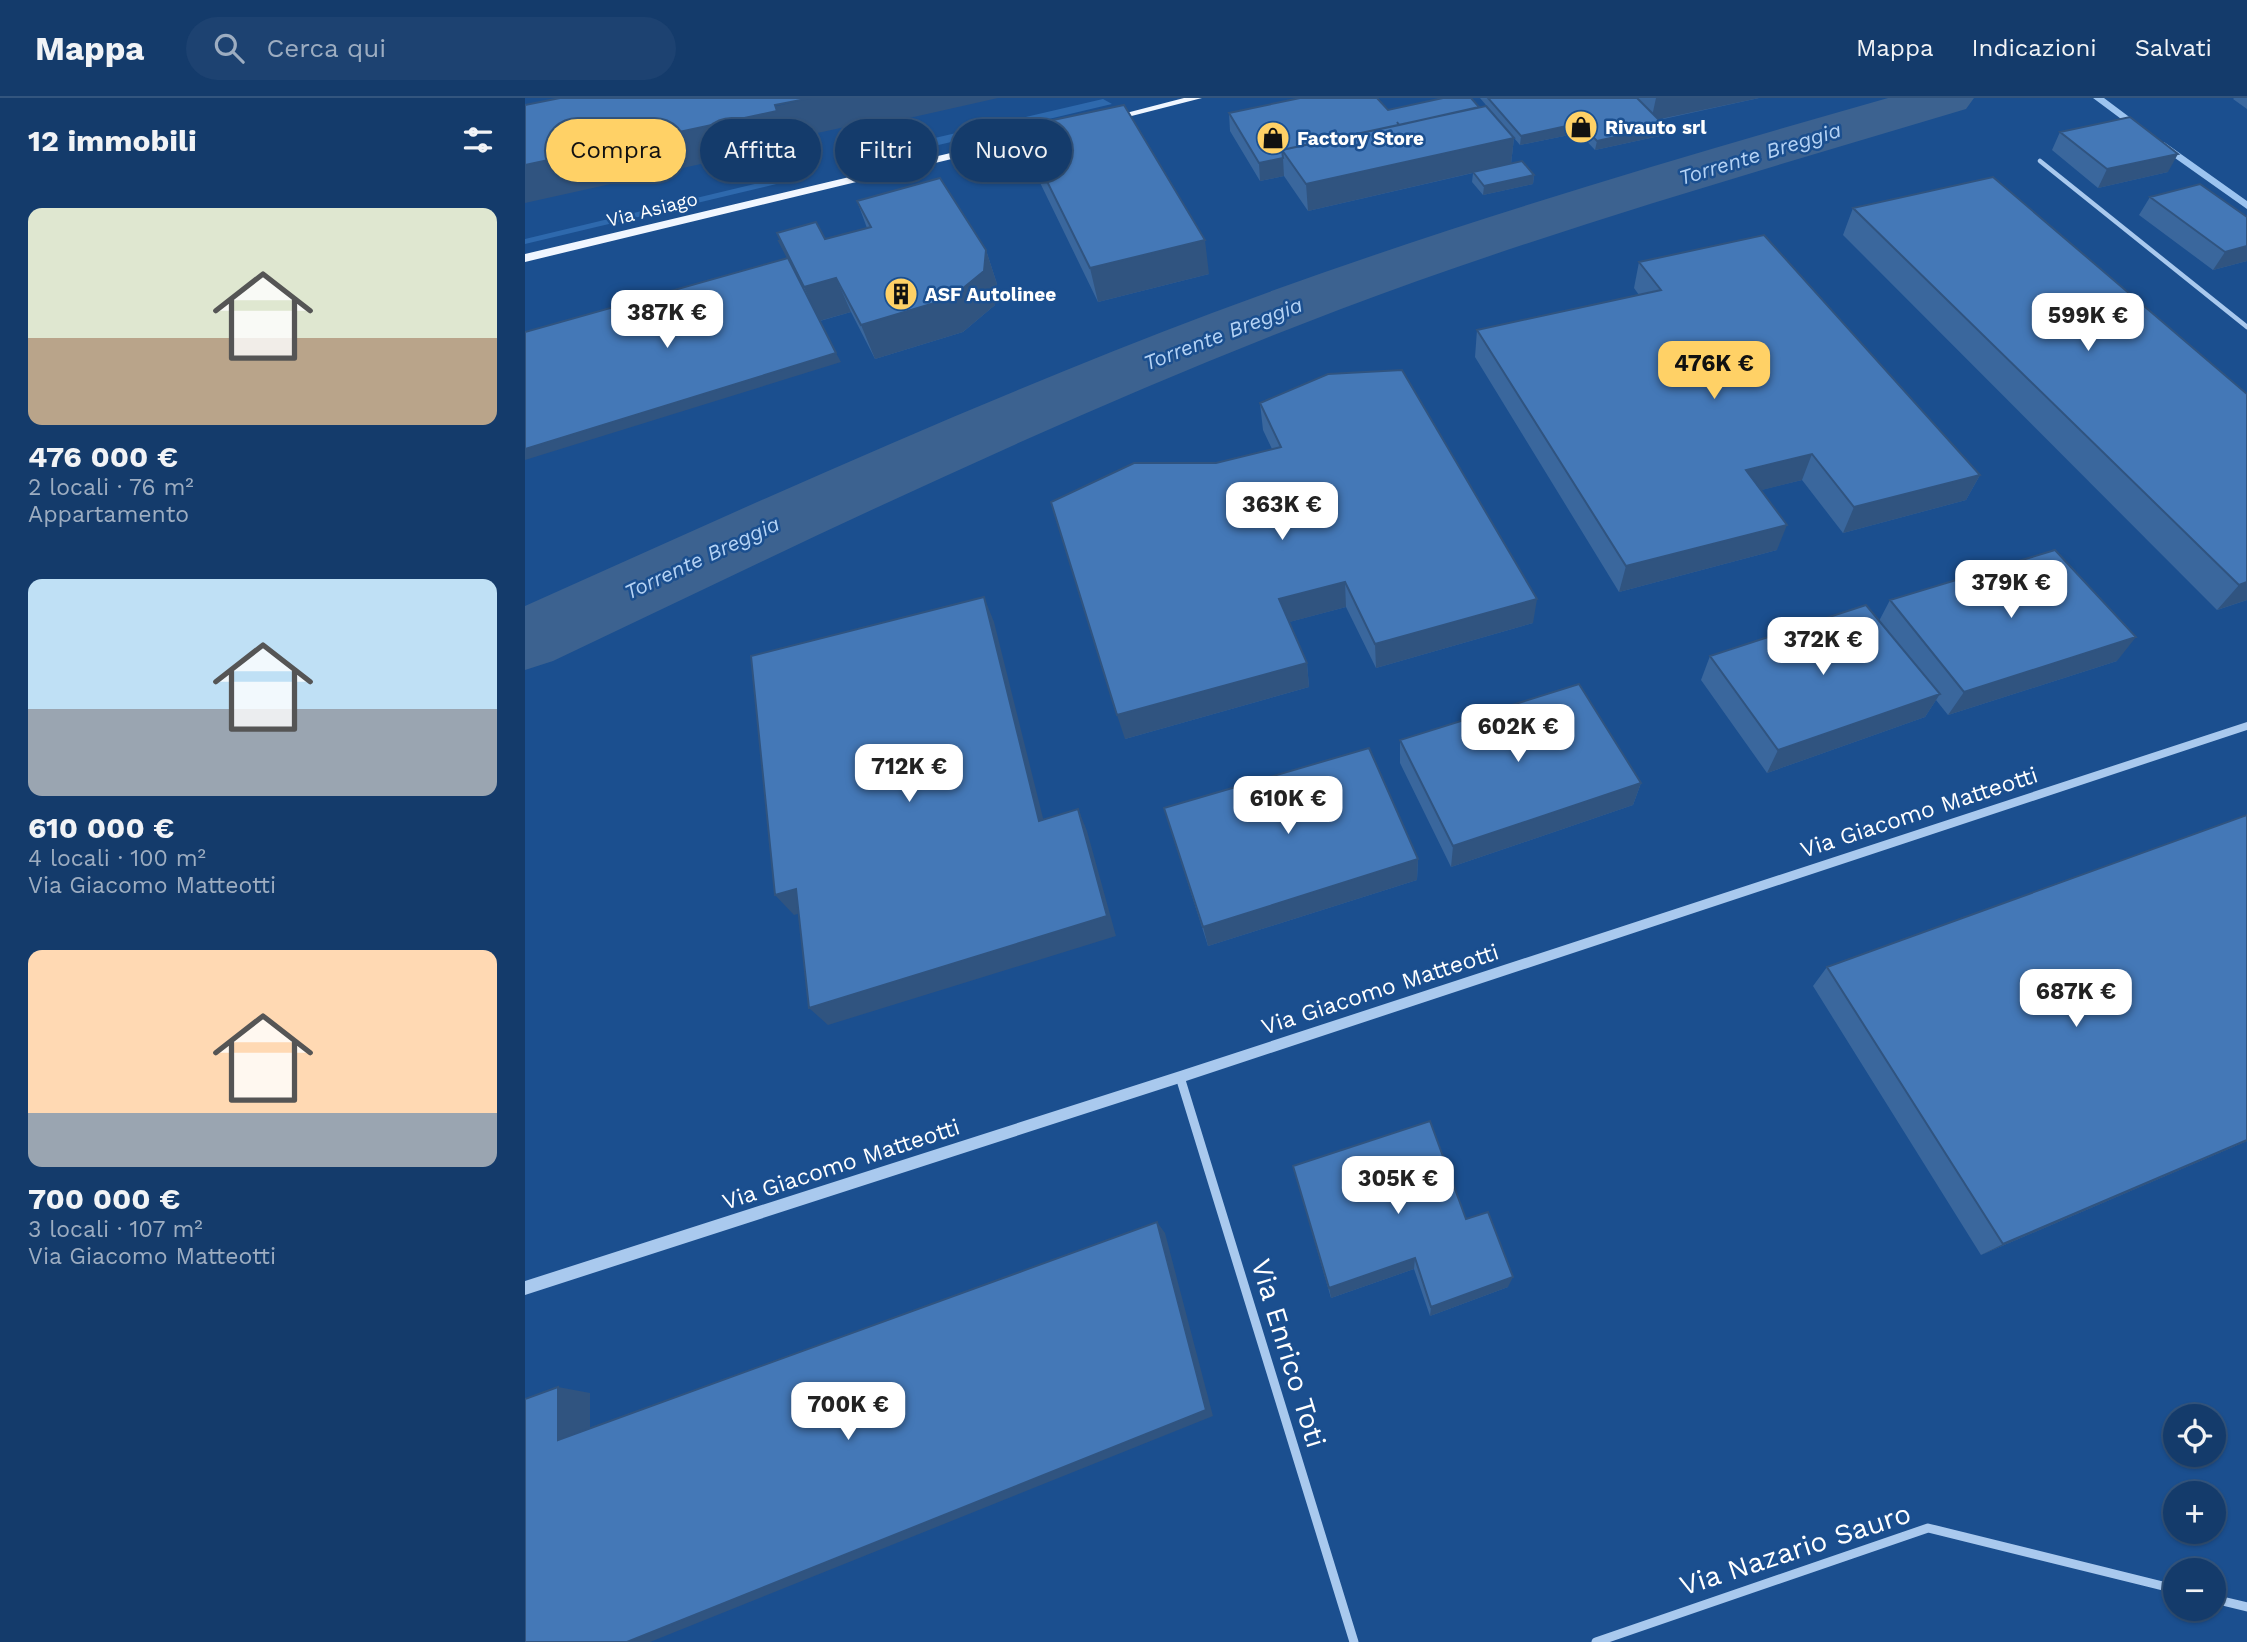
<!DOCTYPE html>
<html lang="it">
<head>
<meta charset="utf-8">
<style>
  body { margin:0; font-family:"Work Sans",sans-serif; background:#1d4271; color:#f1f3f6; height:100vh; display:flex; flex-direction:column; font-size:26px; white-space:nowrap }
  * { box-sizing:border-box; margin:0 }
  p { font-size:23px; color:#9dadc1 }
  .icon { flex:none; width:38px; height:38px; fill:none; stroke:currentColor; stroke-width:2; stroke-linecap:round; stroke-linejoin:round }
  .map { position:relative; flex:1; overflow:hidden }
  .side { display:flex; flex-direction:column; background:#143b6b; width:525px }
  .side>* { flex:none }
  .hud { position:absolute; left:21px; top:21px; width:665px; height:63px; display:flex; gap:14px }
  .fabs { position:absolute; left:1638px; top:1306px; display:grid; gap:14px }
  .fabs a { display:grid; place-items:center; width:63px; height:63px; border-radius:50%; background:#143b6b; box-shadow:0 2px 5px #0004,0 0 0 2px #33557e; font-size:35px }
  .price { position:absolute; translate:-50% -60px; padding:0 16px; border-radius:14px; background:#fff; color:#222; font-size:23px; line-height:46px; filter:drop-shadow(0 2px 4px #0008) }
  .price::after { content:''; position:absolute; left:50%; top:42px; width:21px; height:16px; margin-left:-10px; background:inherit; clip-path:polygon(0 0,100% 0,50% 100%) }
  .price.selected { background:#ffd166; color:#111 }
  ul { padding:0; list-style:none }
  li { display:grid; align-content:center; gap:14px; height:371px; padding:0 28px }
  li span { display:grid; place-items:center; height:217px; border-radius:14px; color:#555 }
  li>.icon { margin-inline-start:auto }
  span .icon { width:126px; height:126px; fill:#fffc; stroke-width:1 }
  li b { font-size:30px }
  h2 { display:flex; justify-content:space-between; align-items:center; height:84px; padding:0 28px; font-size:30px }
  .tag { padding:0 24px; border-radius:32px; background:#143b6b; box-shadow:0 2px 5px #0004,0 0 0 2px #33557e; font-size:24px; line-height:63px }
  .tag.selected { background:#ffd166; color:#111 }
  header { display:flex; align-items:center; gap:42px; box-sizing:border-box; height:98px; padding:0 35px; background:#143b6b; border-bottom:2px solid #33557e }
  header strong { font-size:33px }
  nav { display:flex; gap:38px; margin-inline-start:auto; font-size:24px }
  .search { width:490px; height:63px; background:#1d4271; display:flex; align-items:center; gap:18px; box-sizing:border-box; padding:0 24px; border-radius:38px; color:#9dadc1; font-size:26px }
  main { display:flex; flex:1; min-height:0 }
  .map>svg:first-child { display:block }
</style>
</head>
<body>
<header>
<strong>Mappa</strong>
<div class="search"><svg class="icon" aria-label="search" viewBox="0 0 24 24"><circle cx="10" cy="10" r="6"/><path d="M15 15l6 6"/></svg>Cerca qui</div>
<nav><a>Mappa</a><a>Indicazioni</a><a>Salvati</a></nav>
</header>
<main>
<section class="side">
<h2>12 immobili<svg class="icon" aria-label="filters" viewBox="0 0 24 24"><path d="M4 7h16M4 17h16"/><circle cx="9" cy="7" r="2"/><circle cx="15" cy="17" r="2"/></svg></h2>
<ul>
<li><span style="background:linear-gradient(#dfe7d0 60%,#b9a48a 0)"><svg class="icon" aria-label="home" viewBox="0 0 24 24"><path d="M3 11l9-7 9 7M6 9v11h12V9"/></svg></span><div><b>476 000 €</b><p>2 locali · 76 m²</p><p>Appartamento</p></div></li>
<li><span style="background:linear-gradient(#bfe0f5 60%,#9aa5b1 0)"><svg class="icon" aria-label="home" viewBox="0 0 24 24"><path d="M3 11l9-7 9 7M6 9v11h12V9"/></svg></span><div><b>610 000 €</b><p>4 locali · 100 m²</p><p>Via Giacomo Matteotti</p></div></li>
<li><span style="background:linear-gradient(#ffd9b3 75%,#9aa5b1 0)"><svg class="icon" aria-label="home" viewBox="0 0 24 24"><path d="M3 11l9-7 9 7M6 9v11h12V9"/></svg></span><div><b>700 000 €</b><p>3 locali · 107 m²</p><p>Via Giacomo Matteotti</p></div></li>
</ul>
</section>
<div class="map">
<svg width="1722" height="1544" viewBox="0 0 1722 1544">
  <rect width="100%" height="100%" fill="#1b4f8f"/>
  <!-- green -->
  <path fill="#2e69ad" d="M578 1 587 6 337 65 336 57Z
    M267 77 268 82 0 146V141Z"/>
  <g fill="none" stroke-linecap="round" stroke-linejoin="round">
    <!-- stream -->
    <path fill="#9cc4f0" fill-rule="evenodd" d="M1568 0H1579L1623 33 1615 35Z
      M1633 44H1639L1722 103V111L1633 48Z"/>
    <!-- river -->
    <path fill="#3c6290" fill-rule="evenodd" d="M1363 0H1449L1441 11C1231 74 1020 134 816 211 547 313 288 439 28 563L0 572V508C227 406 454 303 687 215 908 132 1135 65 1363 0Z"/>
    <!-- minor-far1 -->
    <path stroke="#a9c9ee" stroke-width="4.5" d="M1515 63 1722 229"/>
    <!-- minor -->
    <path stroke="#a9c9ee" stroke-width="9" d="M655 979 829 1544
      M1689 1501 1722 1509
      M1071 1544 1403 1430 1650 1491"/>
    <!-- tertiary -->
    <path fill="#a9c9ee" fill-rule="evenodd" d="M1722 624V632L655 985 0 1197V1183L655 973Z"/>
    <!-- primary -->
    <path fill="#f0f6ff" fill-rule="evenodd" d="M659 0H677L583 24 578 21Z
      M522 32 526 33V37L0 164V156Z"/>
  </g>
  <!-- trees -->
  <g fill="#7ea0ca">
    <circle cx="478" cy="29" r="6"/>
    <circle cx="383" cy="49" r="6"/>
  </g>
  <!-- wall -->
  <path fill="#3a679d" d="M955 0H1234L1134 22 1140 28 1139 37 1070 52 1054 35 995 47Z
    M1709 0H1722V11L1708 1Z
    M954 9 989 40 986 66 1009 77 1008 86 958 97 947 84 948 75 783 113 759 78 735 83 705 33 704 15Z
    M495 29 684 176 573 204 504 62Z
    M1535 34 1643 74 1573 90 1527 52Z
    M1625 99 1722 119V163L1688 172 1614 117Z
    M332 103 461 152 472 186 470 207 438 234 350 261 326 214 295 223 316 264 254 143 300 141 342 130Z
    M1328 110 1722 296V502L1692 512 1318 137Z
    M1114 164 1455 377 1441 402 1318 435 1277 382 1236 392 1252 452 1094 494 950 259 952 232 1114 197 1109 190Z
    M735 305 1008 525 851 570 821 509 764 524 782 565 784 589 600 641 691 365 747 351 738 332Z
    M1365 502 1592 563 1423 617 1411 602 1400 619 1242 675 1176 582 1185 558 1354 523Z
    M875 642 1116 685 1108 707 926 769 875 665Z
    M639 710 893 761 892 782 683 848Z
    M1722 717V1043L1456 1157 1288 888 1302 869Z
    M768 1068 941 1121 983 1189 905 1218 889 1171 806 1200Z"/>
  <!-- shaded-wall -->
  <path fill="#305480" d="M286 0H473L322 34 320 29 265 41 266 46 0 105V67Z
    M1131 0H1234L1126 23Z
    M1055 25 1054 35 995 47 996 38Z
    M1140 28 1139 37 1070 52 1072 43Z
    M989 40 986 66 783 113 781 86Z
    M1653 56 1643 74 1573 90 1582 71Z
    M758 60 759 78 735 83 734 65Z
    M1009 77 1008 86 958 97 959 88Z
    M680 142 684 176 573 204 565 170Z
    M1722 148V163L1688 172 1700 154Z
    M461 152 472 186 470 207 438 234 350 261 336 227Z
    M311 180 326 214 294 223 279 189Z
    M311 255 316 264 0 362V351Z
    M1287 356 1277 382 1213 398 1221 372Z
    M1455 377 1441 402 1318 435 1329 409Z
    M1262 427 1252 452 1094 494 1101 468Z
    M820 484 821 509 757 526 754 501Z
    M1722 484V502L1692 512 1714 487Z
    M459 499 469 524 524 744 514 723Z
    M1012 501 1008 525 851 570 850 546Z
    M1611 539 1592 563 1423 617 1439 594Z
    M782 565 784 589 600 641 592 617Z
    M1415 596 1400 619 1242 675 1253 652Z
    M1116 685 1108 707 926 769 928 748Z
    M553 711 562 733 591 838 303 927 284 910Z
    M893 761 892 782 683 848 678 829Z
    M271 791 289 811 269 817 250 797Z
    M1722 1042V1043L1456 1157 1478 1146Z
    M632 1124 640 1135 688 1318 125 1544H102Z
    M890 1160 889 1171 806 1200 804 1190Z
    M988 1179 983 1189 905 1218 906 1209Z
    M33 1289 65 1295V1346L33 1342Z"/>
  <!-- building -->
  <path fill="#4478b7" stroke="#305480" stroke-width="2" d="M35 0H286L250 7 252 13 0 67V7Z
    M775 0H852L863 12 918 0H946L954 9 874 27 872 24 874 27 757 52 758 60 734 65 704 15Z
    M963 0H1112L1140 28 1072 43 1055 25 996 38Z
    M599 7 680 142 565 170 495 29Z
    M961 8 989 40 781 86 757 52Z
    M1605 19 1653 56 1582 71 1535 34Z
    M997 63 1009 77 959 88 948 74Z
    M1468 79 1722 296V484L1714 487 1328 110Z
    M415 80 461 152 459 173 426 200 336 227 311 180 279 189 252 135 291 124 300 141 346 129 332 103Z
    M1675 86 1722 119V148L1700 154 1625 99Z
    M1239 137 1455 377 1329 409 1287 356 1221 372 1262 427 1101 468 952 232 1136 192 1114 164Z
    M254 143H256L263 160Z
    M263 160 311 255 0 351V234Z
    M877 272 1012 501 850 546 820 484 754 501 782 565 592 617 526 404 609 365H691L756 349 735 305 803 276Z
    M1530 452 1611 539 1439 594 1365 502Z
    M459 499 514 723 553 711 582 818 284 910 271 791 250 797 226 558Z
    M1341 507 1415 596 1253 652 1185 558Z
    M1054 586 1116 685 928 748 875 642Z
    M844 650 893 761 678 829 639 710Z
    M1722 717V1042L1478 1146 1302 869Z
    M905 1023 941 1121 963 1114 988 1179 906 1209 890 1160 804 1190 768 1068Z
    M632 1124 681 1312 102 1544H0V1301L33 1289V1342Z"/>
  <!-- icons -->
  <defs>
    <symbol id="shop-disc" viewBox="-11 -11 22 22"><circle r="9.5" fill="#ffd166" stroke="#1b4f8f"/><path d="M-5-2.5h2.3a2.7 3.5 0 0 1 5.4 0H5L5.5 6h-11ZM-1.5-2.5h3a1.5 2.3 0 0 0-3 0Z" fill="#111"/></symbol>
    <symbol id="building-disc" viewBox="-11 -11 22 22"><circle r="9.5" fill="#ffd166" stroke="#1b4f8f"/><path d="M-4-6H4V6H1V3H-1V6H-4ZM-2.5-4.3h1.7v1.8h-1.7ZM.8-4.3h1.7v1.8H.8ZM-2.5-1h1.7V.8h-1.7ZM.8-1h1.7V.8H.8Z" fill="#111"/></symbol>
  </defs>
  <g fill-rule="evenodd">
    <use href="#shop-disc" x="1037" y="10" width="38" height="38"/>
    <use href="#shop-disc" x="729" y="21" width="38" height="38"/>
    <use href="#building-disc" x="357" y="177" width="38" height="38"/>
  </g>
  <g text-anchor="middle" stroke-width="5" stroke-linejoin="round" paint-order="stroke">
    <!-- far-poi labels -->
    <g font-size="19" font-weight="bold" fill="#fff" stroke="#1b4f8f" text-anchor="start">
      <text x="1080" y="36">Rivauto srl</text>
      <text x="772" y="47">Factory Store</text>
      <text x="400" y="203">ASF Autolinee</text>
    </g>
    <!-- far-street labels -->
    <g font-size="19" fill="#fff" stroke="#1b4f8f">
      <text transform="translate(127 111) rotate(-14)" y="7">Via Asiago</text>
    </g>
    <!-- far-water labels -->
    <g font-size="21" font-style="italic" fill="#b5d3f5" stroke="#1b4f8f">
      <text transform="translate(1235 56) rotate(-17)" y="7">Torrente Breggia</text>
      <text transform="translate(698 236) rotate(-21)" y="7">Torrente Breggia</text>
      <text transform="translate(177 460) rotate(-25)" y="7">Torrente Breggia</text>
    </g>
    <!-- street labels -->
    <g font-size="23" fill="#fff" stroke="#1b4f8f">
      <text transform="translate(1394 714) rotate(-18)" y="8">Via Giacomo Matteotti</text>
      <text transform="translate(855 891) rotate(-18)" y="8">Via Giacomo Matteotti</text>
      <text transform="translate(316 1066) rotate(-18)" y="8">Via Giacomo Matteotti</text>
    </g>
    <!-- near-street labels -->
    <g font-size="28" fill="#fff" stroke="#1b4f8f">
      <text transform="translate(764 1255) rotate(73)" y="10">Via Enrico Toti</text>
      <text transform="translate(1270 1451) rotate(-18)" y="10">Via Nazario Sauro</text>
    </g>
  </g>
</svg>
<div class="fabs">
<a><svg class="icon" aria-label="locate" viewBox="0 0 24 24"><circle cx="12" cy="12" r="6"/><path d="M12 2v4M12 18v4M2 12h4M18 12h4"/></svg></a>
<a>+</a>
<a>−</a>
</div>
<b class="price" style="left:142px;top:252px">387K €</b>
<b class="price" style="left:1563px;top:255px">599K €</b>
<b class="price selected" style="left:1189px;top:303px">476K €</b>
<b class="price" style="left:757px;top:444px">363K €</b>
<b class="price" style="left:1486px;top:522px">379K €</b>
<b class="price" style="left:1298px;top:579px">372K €</b>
<b class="price" style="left:993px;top:666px">602K €</b>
<b class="price" style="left:384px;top:706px">712K €</b>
<b class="price" style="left:763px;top:738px">610K €</b>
<b class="price" style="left:1551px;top:931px">687K €</b>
<b class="price" style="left:873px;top:1118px">305K €</b>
<b class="price" style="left:323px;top:1344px">700K €</b>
<div class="hud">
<a class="tag selected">Compra</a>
<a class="tag">Affitta</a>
<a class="tag">Filtri</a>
<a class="tag">Nuovo</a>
</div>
</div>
</main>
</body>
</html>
